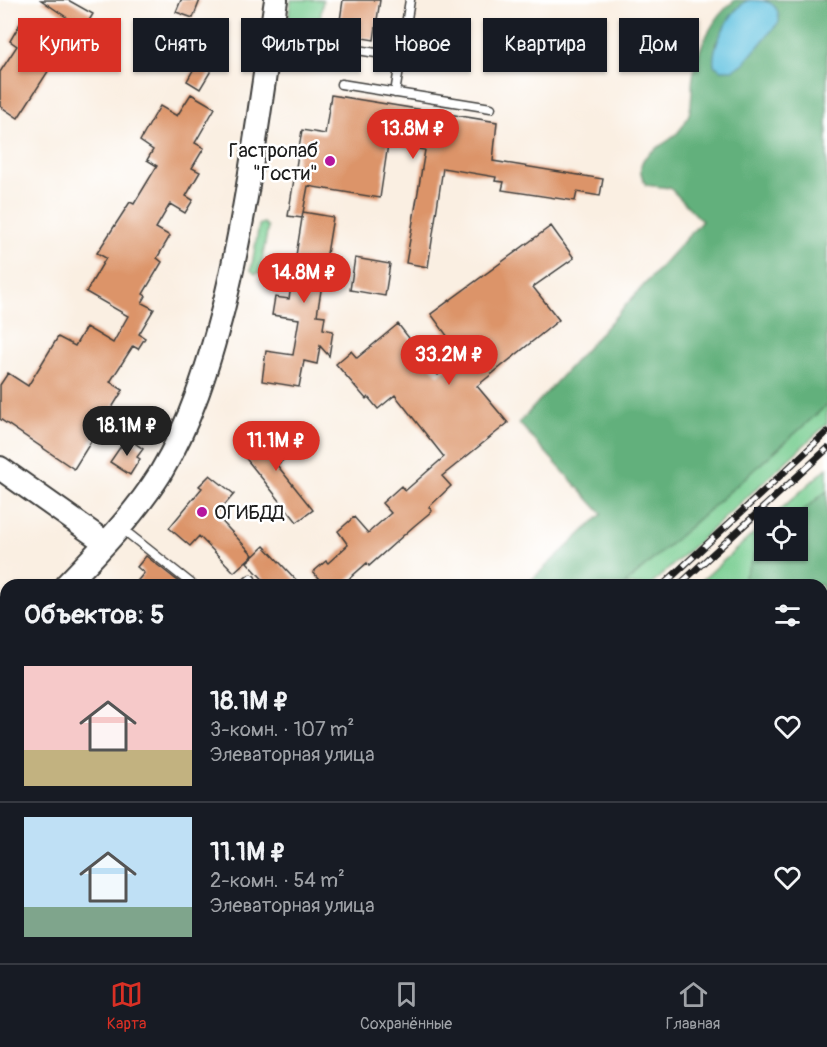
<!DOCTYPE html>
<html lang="ru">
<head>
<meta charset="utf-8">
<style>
  body { margin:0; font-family:Pangolin,sans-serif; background:#242831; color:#f1f3f6; height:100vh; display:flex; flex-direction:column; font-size:22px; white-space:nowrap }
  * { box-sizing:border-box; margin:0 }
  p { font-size:20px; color:#9ea1a6 }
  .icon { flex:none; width:33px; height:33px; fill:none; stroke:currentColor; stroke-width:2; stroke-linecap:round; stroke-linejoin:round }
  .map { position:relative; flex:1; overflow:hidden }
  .panel { position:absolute; left:0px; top:579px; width:828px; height:384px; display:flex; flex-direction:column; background:#171b24; border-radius:18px 18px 0 0; box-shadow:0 2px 4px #0004 }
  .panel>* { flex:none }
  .banner { position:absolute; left:18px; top:18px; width:792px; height:54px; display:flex; gap:12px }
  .tools { position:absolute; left:754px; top:507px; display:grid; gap:12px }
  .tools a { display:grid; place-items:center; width:54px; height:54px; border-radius:0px; background:#171b24; box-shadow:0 2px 4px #0004; font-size:30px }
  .price { position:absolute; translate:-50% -51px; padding:0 14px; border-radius:21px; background:#d93025; color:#fff; font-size:20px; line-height:39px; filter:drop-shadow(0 2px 3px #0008) }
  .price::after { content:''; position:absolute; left:50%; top:36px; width:18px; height:14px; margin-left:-9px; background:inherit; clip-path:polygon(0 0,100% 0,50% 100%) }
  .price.on { background:#222; color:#fff }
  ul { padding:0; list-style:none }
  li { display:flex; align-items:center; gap:18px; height:150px; padding:0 24px }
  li+li { border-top:2px solid #363941 }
  li span { display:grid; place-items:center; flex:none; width:168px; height:120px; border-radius:0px; color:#555 }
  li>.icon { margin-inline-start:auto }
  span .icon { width:72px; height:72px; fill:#fffc; stroke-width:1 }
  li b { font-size:26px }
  h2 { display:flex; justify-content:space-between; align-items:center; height:72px; padding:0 24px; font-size:26px }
  .tag { padding:0 21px; border-radius:0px; background:#171b24; box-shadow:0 2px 4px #0004; font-size:21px; line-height:54px }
  .tag.on { background:#d93025; color:#fff }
  .tab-bar { display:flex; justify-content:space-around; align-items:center; height:84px; border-top:2px solid #363941; background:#171b24; font-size:16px; color:#9ea1a6 }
  .tab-bar a { display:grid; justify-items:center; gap:3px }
  .tab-bar .on { color:#d93025 }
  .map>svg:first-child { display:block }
</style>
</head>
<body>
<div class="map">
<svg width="827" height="963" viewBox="0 0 827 963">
  <rect width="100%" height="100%" fill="#fff"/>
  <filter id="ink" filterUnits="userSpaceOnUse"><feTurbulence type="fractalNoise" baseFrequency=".0167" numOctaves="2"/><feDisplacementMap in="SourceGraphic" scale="12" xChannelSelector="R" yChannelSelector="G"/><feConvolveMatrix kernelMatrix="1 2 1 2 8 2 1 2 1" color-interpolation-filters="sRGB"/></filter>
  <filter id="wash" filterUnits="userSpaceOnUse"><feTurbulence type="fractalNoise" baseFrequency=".008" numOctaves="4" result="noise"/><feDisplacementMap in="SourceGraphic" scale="24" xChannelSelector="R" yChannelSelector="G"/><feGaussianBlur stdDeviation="1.35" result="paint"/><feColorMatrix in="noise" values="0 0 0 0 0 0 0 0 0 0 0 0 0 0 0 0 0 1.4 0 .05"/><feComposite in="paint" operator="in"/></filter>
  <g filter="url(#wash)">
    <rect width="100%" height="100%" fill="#faefe2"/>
    <!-- green -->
    <path fill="#78cd91" stroke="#4a7456" stroke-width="1.5" d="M291 0H323L317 38C286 34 286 29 291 0Z
      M264 223 268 227 260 272 255 274 251 270 259 225Z
      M827 405V424L651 585H624Z
      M827 468V491L795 517 771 518Z
      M765 523V543L758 549 741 585H697Z
      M297 957H364L357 963H290Z"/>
    <!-- forest -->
    <path fill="#62b07b" stroke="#3f664c" stroke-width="1.5" d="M735 0H749L735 11 715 45 767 1 764 0H827V405L624 585H526L602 514 519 423 702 221 670 188 646 185C629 156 656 151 673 137 680 131 686 122 689 114 693 102 691 88 693 76 697 50 713 16 735 0Z
      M827 491V597L822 601V585H741L758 548 765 543V550H798V518L795 517Z
      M827 620V786L822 791V624Z
      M71 957H204L200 963H68Z
      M532 957H628L621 963H538Z"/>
    <!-- water -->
    <path fill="#62c2e0" stroke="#3f6f7e" stroke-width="1.5" d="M749 0C765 0 780 1 779 22L743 64 733 70H721L714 65C711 46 731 8 749 0Z"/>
    <g id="blocks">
      <!-- building -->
      <path fill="#dc9469" d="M41 0H68L93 14 84 29Z
        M181 0H200L193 18 176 12Z
        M343 0H380L374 40 338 34Z
        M21 22 44 36 38 47 56 59 18 118 0 106V72L17 46 10 41Z
        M201 56 215 64 200 89 187 81Z
        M191 94 215 108 195 143 204 148 192 168 200 172 186 196 193 200 185 213 170 204 156 228 170 236 157 258 162 262 143 294 146 296 142 303 154 309 139 334 145 338 138 349 133 346 110 382 123 390 74 469 0 419V385L8 373 28 386 58 337 75 346 86 327 113 343 128 316 86 292 106 258 97 253 130 202 134 204 157 166 147 160 153 150 140 141 160 106 177 116Z
        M331 95 497 122 493 161 603 179 600 196 577 192 575 201 502 190 504 182 495 181 496 177 443 168 428 267 406 263 425 150 388 144 380 198 308 186 302 218 288 216 302 130 325 134Z
        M303 212 333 217 317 315 325 316 323 329 333 331 329 356 320 346 317 364 304 361 299 387 262 381 266 351 293 355 299 319 272 315 275 297 289 299Z
        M551 226 574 258 533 287 559 320 477 386 508 423 442 476 451 486 429 507 432 511 414 526 369 566 367 563 342 585H324L313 572 326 561 328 563 348 545 338 531 354 517 368 533 391 513 382 503 401 486 405 491 444 457 395 395 378 409 368 397 366 399 336 364 351 351 357 358 398 324 438 375 462 356 431 314Z
        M355 258 390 264 385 296 350 290Z
        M270 427 291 454 277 465 313 510 297 522 240 451Z
        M129 439 143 449 137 457 140 459 130 475 110 462 121 446 124 448Z
        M210 475 234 494 216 515 253 555 234 572 199 536 190 546 169 528 202 488 199 486Z
        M264 546 301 585H268L247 562Z
        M146 556 183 585H134L144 573 137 567Z"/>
    </g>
  </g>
  <g filter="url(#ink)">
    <use href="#blocks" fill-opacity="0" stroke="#3d3c3a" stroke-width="1.5"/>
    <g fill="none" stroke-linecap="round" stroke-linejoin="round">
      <defs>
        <path id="lane" d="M271 36 401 57
          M341 84 491 108
          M395 93 410 0
          M120 527 193 585
          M244 585 251 579"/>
        <path id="secondary" d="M0 468 106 543
          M66 585C100 550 134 515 160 474 191 422 208 367 223 309 248 208 260 103 276 0
          M0 656 6 649"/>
      </defs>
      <!-- lane casing -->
      <use href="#lane" stroke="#3d3c3a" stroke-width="11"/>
      <!-- secondary casing -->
      <use href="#secondary" stroke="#3d3c3a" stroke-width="26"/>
      <!-- lane -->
      <use href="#lane" stroke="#fff" stroke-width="8"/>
      <!-- secondary -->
      <use href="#secondary" stroke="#fff" stroke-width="22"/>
      <defs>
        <path id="rail" d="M663 585 827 432
          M679 585 827 449
          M259 963 265 957
          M275 963 281 957"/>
      </defs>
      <!-- rail casing -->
      <use href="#rail" stroke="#1c1c1c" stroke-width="7"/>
      <!-- rail -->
      <use href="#rail" stroke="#fff" stroke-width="4.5" stroke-dasharray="14" stroke-linecap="butt"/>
    </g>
  </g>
  <!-- markers -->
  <g fill="#b5179e" stroke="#fff" stroke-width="2">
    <circle cx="330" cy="161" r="6"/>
    <circle cx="202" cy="512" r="6"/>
  </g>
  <g text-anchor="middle" stroke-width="5" stroke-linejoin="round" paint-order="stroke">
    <!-- poi labels -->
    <g font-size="20" fill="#1c1c1c" stroke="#fff" text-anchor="end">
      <text x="318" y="157">Гастропаб<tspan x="318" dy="23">"Гости"</tspan></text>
      <text x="214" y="519" text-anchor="start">ОГИБДД</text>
    </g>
  </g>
</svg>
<div class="tools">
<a><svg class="icon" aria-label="locate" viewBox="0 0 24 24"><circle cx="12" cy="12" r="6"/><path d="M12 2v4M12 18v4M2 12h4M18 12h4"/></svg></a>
</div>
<b class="price" style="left:413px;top:160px">13.8M ₽</b>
<b class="price" style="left:304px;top:304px">14.8M ₽</b>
<b class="price" style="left:449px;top:386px">33.2M ₽</b>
<b class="price on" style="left:127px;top:457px">18.1M ₽</b>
<b class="price" style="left:276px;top:472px">11.1M ₽</b>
<div class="banner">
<a class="tag on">Купить</a>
<a class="tag">Снять</a>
<a class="tag">Фильтры</a>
<a class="tag">Новое</a>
<a class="tag">Квартира</a>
<a class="tag">Дом</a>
</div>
<section class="panel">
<h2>Объектов: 5<svg class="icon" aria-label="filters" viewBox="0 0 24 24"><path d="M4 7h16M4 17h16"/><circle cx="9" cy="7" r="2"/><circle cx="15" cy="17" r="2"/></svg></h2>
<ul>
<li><span style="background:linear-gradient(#f6c9c9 70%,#c2b280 0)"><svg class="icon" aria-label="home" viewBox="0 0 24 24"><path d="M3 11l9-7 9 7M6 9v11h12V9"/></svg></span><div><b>18.1M ₽</b><p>3-комн. · 107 m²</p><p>Элеваторная улица</p></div><svg class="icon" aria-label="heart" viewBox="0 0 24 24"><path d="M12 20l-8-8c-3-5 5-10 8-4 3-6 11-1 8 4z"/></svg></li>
<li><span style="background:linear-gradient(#bfe0f5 75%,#7fa58c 0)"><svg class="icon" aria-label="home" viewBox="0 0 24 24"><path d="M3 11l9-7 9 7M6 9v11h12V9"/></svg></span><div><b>11.1M ₽</b><p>2-комн. · 54 m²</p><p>Элеваторная улица</p></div><svg class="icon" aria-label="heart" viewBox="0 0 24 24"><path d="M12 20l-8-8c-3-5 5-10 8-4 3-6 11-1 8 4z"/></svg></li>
</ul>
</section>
</div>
<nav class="tab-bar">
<a class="on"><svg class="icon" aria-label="map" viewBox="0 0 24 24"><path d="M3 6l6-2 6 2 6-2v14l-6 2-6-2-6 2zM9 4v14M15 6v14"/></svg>Карта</a>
<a><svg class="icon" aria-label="saved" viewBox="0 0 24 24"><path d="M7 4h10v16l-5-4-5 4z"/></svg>Сохранённые</a>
<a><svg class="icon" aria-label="home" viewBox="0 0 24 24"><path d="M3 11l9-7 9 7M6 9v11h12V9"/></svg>Главная</a>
</nav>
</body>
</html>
